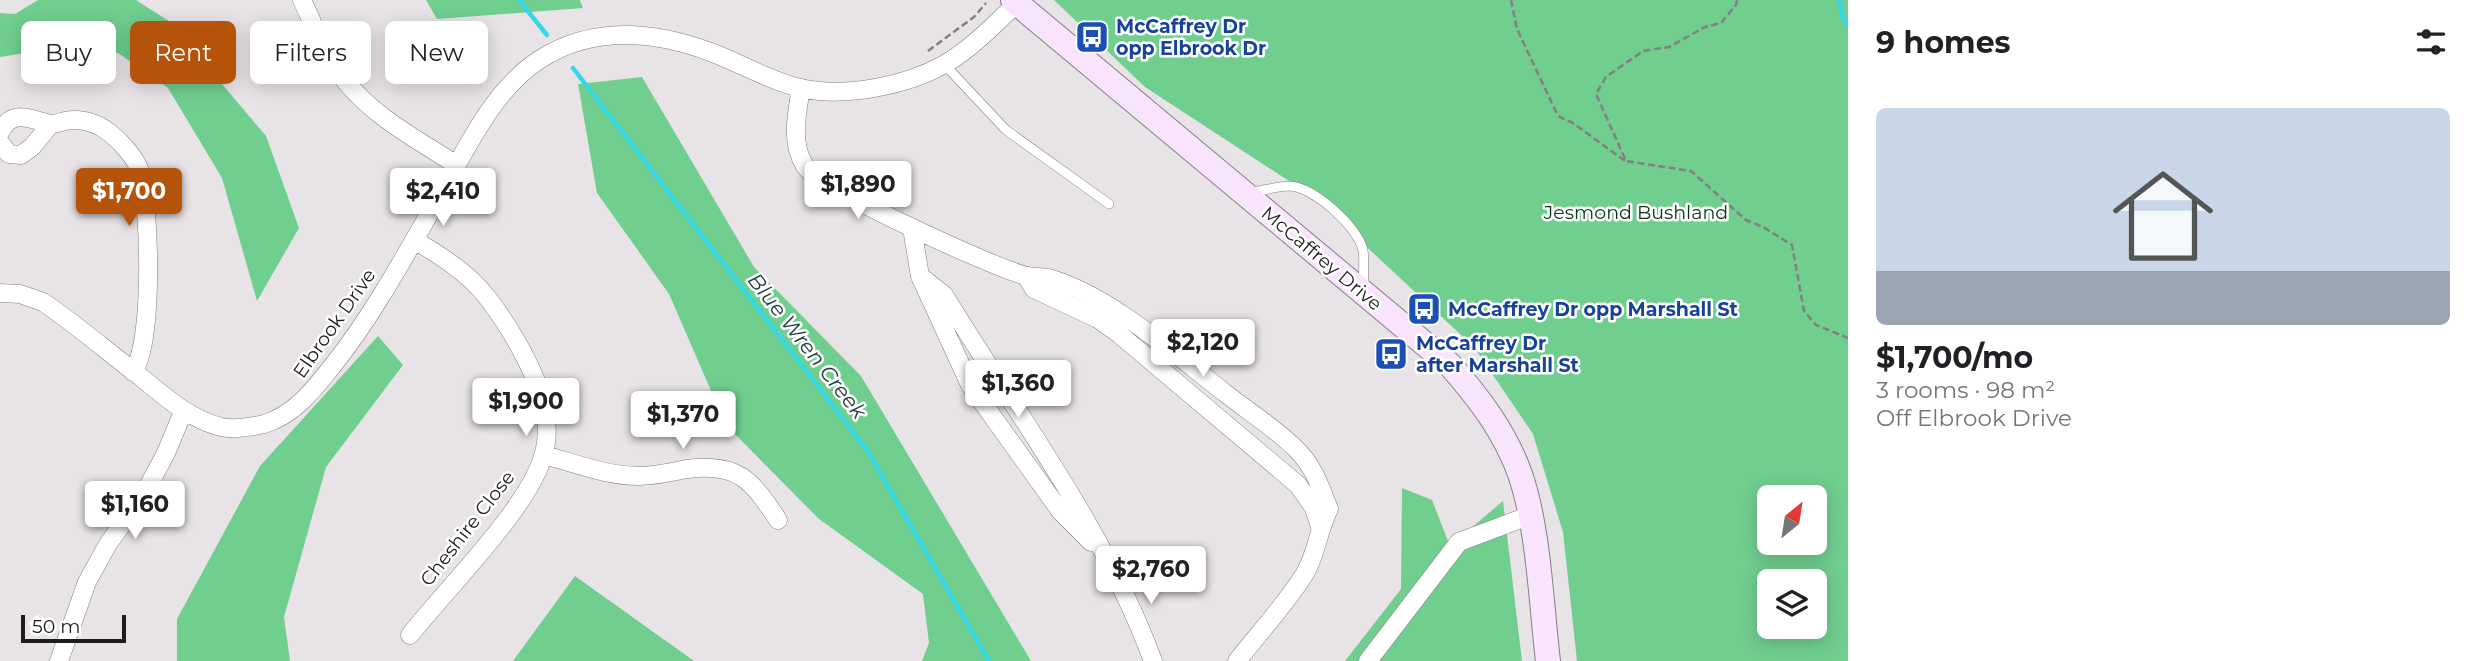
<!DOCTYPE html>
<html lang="en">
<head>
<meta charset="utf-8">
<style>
  body { margin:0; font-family:Montserrat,sans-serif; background:#f2f2f2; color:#202124; height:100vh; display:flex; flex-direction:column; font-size:26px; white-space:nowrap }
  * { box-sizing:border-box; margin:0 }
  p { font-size:23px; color:#757577 }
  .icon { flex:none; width:38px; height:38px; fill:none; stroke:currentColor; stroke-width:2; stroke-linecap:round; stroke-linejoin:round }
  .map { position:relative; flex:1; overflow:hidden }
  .side { display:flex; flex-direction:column; background:#fff; width:630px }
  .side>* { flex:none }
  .banner { position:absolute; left:21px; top:21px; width:665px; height:63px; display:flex; gap:14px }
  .needle { width:46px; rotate:30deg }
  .fabs { position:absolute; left:1757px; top:485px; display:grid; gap:14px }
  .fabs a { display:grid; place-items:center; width:70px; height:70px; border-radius:10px; background:#fff; box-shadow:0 4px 18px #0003; font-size:35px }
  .scale { position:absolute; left:21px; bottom:18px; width:105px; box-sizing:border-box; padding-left:7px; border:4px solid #1d1c1d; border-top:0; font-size:19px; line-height:24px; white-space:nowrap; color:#1d1c1d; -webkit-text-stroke:5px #fff; paint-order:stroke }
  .price { position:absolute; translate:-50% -60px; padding:0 16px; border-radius:7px; background:#fff; color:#222; font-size:23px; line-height:46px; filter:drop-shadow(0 2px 4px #0008) }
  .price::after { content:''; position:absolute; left:50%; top:42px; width:21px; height:16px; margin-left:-10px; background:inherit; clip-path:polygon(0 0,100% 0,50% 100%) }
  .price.on { background:#b45309; color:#fff }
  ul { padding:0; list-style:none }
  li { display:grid; align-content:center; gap:14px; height:371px; padding:0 28px }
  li+li { border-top:2px solid #e0e0e0 }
  li span { display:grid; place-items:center; height:217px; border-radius:10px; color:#555 }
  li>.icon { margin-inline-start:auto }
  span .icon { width:126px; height:126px; fill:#fffc; stroke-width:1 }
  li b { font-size:30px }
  h2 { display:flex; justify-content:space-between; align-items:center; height:84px; padding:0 28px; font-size:30px }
  .tag { padding:0 24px; border-radius:10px; background:#fff; box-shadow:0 4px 18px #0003; font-size:24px; line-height:63px }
  .tag.on { background:#b45309; color:#fff }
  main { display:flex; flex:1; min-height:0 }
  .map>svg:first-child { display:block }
</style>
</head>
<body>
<main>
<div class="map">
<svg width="1848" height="661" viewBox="0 0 1848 661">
  <rect width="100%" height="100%" fill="#e8e3e7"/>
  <!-- forest -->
  <path fill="#70ce8f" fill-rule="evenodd" d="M38 0H136L169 21 266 136 299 228 257 301 222 178 168 88 118 53 19 54 0 57V13L15 14Z
    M426 0H580L583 8 437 19Z
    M1054 0H1848V661H1577L1563 532 1533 434 1474 347 1312 196 1145 87ZM1769 497H1815V542H1769ZM1769 581H1815V626H1769Z
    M642 77 754 267 861 376 1031 661H922L929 643 923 594 819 519 726 425 669 294 597 193 578 84Z
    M378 336 403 365 326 467 284 617 290 661H177V619L260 466Z
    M1402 488 1432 500 1450 546 1503 501 1522 661H1345L1401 589Z
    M575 576 694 661H513Z"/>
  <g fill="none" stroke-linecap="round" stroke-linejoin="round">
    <!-- stream -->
    <path stroke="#35d8e7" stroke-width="4.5" d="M519 0 547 35
      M1839 0 1843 18 1848 25
      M573 68 867 450 989 661"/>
    <defs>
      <path id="service" d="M944 64 1006 130 1109 204
        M1251 192C1264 191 1277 186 1289 186 1313 186 1358 227 1363 250 1365 262 1362 275 1365 287"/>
      <path id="minor" d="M302 0C314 25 325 55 342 77 372 116 416 139 457 165
        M801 88C797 113 790 143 805 166 819 188 996 269 1027 276 1034 277 1042 277 1048 278 1109 295 1176 355 1225 393 1249 412 1275 428 1296 449 1313 465 1321 488 1329 509 1318 530 1317 554 1304 575 1285 605 1259 633 1237 661
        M0 133C11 108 30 119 50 124 53 125 61 122 65 121 81 118 97 123 110 133 121 142 135 157 140 171 150 208 154 342 133 372
        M0 143 9 154 21 155 32 147 50 125
        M912 228 920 276 970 385 1061 512 1091 542
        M920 276 944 295C1017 415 1104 528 1153 661
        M1026 276 1034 289 1098 319 1119 334 1298 485 1314 508 1320 527
        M0 293 20 294 43 302C77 325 109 353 142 378 166 398 190 419 221 427 235 430 251 427 264 424 295 415 315 388 334 364 375 312 407 252 440 195 467 148 493 90 539 60 593 25 655 31 713 53 742 64 770 81 800 88 845 98 906 86 945 64 972 48 995 24 1017 3
        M544 455C574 463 607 476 639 476 656 476 671 472 687 469 739 462 752 481 778 520
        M410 635C446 589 528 509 543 456 555 418 536 376 518 344 487 290 468 271 414 240
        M59 661 87 582 108 544 144 494 166 453 183 412
        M1368 661 1459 542 1531 515"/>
      <path id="secondary" d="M1013 0 1450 365C1479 398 1505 432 1520 474 1539 529 1541 603 1548 661"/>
    </defs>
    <!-- service casing -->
    <use href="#service" stroke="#837f82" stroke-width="10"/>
    <!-- minor casing -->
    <use href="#minor" stroke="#837f82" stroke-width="19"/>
    <!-- secondary casing -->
    <use href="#secondary" stroke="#837f82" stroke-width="26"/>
    <!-- path -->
    <path stroke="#838082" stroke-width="2.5" stroke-dasharray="7 3.5" stroke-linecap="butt" d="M1511 0 1517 29 1558 116 1573 123 1625 161
      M1737 0 1736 5 1721 23 1705 27 1669 47 1643 51 1606 77 1596 94 1626 161 1691 171 1746 220 1763 227 1792 245 1804 311 1816 325 1848 338
      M928 51 974 17 986 3"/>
    <!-- service -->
    <use href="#service" stroke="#fff" stroke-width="9"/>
    <!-- minor -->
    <use href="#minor" stroke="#fff" stroke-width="18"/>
    <!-- secondary -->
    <use href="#secondary" stroke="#f8e5fd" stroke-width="24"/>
  </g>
  <!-- icons -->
  <defs>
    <symbol id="bus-square" viewBox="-11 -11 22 22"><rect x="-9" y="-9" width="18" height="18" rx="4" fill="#1a4fb4" stroke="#fff"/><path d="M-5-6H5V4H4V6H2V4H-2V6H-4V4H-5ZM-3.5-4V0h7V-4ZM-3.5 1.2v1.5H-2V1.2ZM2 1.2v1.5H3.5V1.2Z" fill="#fff"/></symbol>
  </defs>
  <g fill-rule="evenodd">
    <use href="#bus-square" x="1073" y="18" width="38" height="38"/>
    <use href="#bus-square" x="1405" y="290" width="38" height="38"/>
    <use href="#bus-square" x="1372" y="335" width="38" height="38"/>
  </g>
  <g text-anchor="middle" stroke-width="5" stroke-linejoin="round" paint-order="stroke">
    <!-- transit labels -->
    <g font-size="19" font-weight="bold" fill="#164399" stroke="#fff" text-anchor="start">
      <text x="1116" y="33">McCaffrey Dr<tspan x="1116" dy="22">opp Elbrook Dr</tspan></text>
      <text x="1448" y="316">McCaffrey Dr opp Marshall St</text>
      <text x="1416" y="350">McCaffrey Dr<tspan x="1416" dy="22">after Marshall St</tspan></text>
    </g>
    <!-- park labels -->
    <g font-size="19" fill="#0d351c" stroke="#fff">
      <text x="1636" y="219">Jesmond Bushland</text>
    </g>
    <!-- street labels -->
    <g font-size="19" fill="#1d1c1d" stroke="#fff">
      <text transform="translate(1322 258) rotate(40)" y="7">McCaffrey Drive</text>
      <text transform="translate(334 323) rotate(-55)" y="7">Elbrook Drive</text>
      <text transform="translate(467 528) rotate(-52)" y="7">Cheshire Close</text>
    </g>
    <!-- water labels -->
    <g font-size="21" font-style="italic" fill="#223b3e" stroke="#fff">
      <text transform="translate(807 346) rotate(52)" y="7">Blue Wren Creek</text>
    </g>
  </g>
</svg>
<div class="fabs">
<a><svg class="needle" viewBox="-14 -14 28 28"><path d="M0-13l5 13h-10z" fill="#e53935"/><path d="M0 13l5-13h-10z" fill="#757577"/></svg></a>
<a><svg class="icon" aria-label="layers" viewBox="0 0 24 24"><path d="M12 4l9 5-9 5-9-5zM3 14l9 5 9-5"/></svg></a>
</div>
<div class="scale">50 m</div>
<b class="price" style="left:858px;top:221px">$1,890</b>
<b class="price on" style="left:129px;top:228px">$1,700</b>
<b class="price" style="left:443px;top:228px">$2,410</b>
<b class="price" style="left:1203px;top:379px">$2,120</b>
<b class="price" style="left:1018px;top:420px">$1,360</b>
<b class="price" style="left:526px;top:438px">$1,900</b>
<b class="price" style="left:683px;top:451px">$1,370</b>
<b class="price" style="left:135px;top:541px">$1,160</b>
<b class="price" style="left:1151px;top:606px">$2,760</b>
<div class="banner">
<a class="tag">Buy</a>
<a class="tag on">Rent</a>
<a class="tag">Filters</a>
<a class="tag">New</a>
</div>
</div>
<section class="side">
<h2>9 homes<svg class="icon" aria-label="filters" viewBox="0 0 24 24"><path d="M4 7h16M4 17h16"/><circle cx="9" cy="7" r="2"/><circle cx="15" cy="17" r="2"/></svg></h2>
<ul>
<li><span style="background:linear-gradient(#c9d6e8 75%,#9aa5b1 0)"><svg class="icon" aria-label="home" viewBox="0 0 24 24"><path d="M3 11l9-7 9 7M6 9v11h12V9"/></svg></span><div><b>$1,700/mo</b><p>3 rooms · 98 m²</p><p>Off Elbrook Drive</p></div></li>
</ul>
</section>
</main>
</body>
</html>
